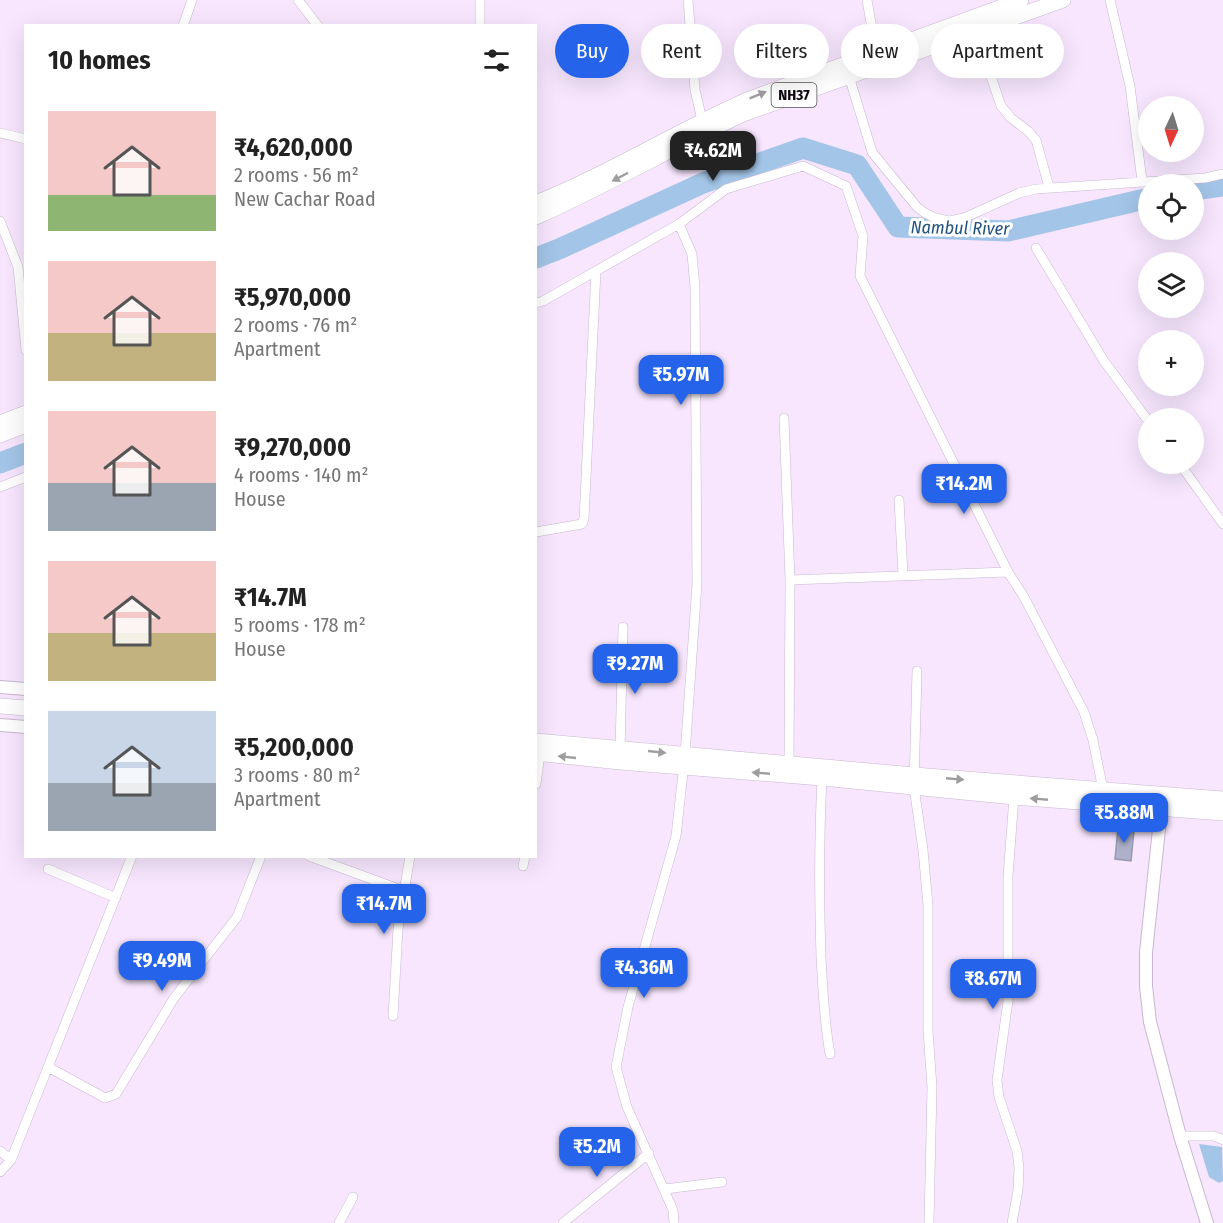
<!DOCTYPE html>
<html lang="en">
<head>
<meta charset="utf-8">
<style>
  body { margin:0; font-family:"Fira Sans Condensed",sans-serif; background:#f2f2f2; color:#222; height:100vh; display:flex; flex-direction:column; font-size:22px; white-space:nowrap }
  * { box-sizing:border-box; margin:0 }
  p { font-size:20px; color:#767676 }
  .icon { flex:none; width:33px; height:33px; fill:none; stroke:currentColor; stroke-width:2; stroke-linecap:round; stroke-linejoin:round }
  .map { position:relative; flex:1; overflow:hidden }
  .sheet { position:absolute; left:24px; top:24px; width:513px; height:834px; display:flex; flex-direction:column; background:#fff; border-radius:0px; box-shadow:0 6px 24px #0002 }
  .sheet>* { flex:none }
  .top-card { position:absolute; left:555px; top:24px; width:570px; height:54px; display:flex; gap:12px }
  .needle { width:39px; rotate:184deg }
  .controls { position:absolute; left:1138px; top:96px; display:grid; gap:12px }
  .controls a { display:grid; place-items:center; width:66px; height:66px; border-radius:50%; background:#fff; box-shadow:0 6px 24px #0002; font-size:30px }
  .price { position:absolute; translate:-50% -51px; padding:0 14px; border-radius:12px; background:#2563eb; color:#fff; font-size:20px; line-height:39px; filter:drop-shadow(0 2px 3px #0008) }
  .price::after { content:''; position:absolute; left:50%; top:36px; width:18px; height:14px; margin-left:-9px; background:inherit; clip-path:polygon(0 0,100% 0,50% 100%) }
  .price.current { background:#222; color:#fff }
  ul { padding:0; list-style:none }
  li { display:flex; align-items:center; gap:18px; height:150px; padding:0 24px }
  li span { display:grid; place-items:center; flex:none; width:168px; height:120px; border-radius:0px; color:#555 }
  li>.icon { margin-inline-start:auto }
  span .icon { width:72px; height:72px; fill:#fffc; stroke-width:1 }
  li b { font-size:26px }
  h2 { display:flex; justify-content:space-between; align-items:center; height:72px; padding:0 24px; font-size:26px }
  .chip { padding:0 21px; border-radius:27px; background:#fff; box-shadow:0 6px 24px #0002; font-size:21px; line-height:54px }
  .chip.current { background:#2563eb; color:#fff }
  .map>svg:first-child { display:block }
</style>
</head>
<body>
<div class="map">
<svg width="1223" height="1223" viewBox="0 0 1223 1223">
  <rect width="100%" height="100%" fill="#f7e6fe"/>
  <!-- water -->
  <path fill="#a3c5e7" d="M1199 1144 1222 1147 1223 1181 1219 1183 1209 1177Z"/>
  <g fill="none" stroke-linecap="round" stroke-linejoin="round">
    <!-- river -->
    <path stroke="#a3c5e7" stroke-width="21" d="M1194 190 1223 186
      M536 258 559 249 703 183 803 148 857 165 898 227 1008 231 1149 198
      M0 463 26 453"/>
  </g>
  <!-- building -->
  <path fill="#afb1cb" stroke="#9899b2" stroke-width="1.5" d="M1118 828 1134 830 1131 861 1115 859Z"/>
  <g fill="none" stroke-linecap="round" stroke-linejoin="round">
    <defs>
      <path id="minor" d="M298 0 318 26
        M480 0V26
        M688 0 695 90 702 120
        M867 0 877 57
        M1110 0 1130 86 1142 181
        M183 26 192 0
        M976 32 1001 106 1011 118 1028 131 1036 140 1049 187
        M849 76 872 152 917 207 925 213 933 217 949 221 964 218 1019 193 1036 189 1205 178 1223 174
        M0 133 26 139
        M0 221 18 267 26 350
        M1036 248 1104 361 1149 422
        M536 303 543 301 679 224 726 189 803 166 846 186 863 236 860 276 1008 572 1024 597 1084 712 1093 740 1103 790
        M784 418 790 580 1008 572
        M1180 464 1223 524
        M0 487 26 477
        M899 500 903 575
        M536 532 582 524 584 519 596 271
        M917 671 914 787 923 850 928 905V1031L932 1087 929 1223
        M620 751 623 627
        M789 767 790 580
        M822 778C819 838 819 897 821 957 823 990 824 1021 830 1054
        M536 784 540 754
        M309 856 404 891
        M523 866 525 856
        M48 869 116 898
        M393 1016 398 929 410 856
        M48 1067 105 1098 116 1094 174 998 237 917 261 856
        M1180 1136H1214L1223 1140
        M0 1151 11 1160
        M0 1172 11 1160 132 856
        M665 1189 722 1182
        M339 1223 353 1197
        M563 1223 649 1153
        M674 1223 673 1210 627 1107 616 1067 628 1007 676 836 685 755 697 584 695 288 692 254 679 224
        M1012 1223 1018 1190 1019 1168 1017 1151 999 1097 997 1080 1008 1001V876L1014 797"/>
      <path id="tertiary" d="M0 687 26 689
        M0 725 26 727
        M1162 801 1146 952V986L1150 1022 1180 1136 1207 1223"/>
      <path id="primary" d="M0 706 26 708
        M536 741 914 775 1223 799
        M536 753 620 762 822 778 1014 797 1223 813"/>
      <path id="trunk" d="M536 203C608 174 675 132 747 100L1021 0
        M536 217C606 186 673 147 743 114L1063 0
        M0 423 26 413
        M0 435 26 425"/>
    </defs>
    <!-- minor casing -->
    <use href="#minor" stroke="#c8b8cf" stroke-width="10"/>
    <!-- tertiary casing -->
    <use href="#tertiary" stroke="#c8b8cf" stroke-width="14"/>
    <!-- primary casing -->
    <use href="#primary" stroke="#c8b8cf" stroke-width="16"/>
    <!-- trunk casing -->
    <use href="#trunk" stroke="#c8b8cf" stroke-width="16"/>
    <!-- minor -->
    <use href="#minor" stroke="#fff" stroke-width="9"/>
    <!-- tertiary -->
    <use href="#tertiary" stroke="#fff" stroke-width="12"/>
    <!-- primary -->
    <use href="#primary" stroke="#fff" stroke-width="15"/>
    <!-- trunk -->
    <use href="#trunk" stroke="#fff" stroke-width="15"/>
  </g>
  <!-- one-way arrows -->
  <defs><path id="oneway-solid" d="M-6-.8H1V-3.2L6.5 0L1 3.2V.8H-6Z" transform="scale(1.5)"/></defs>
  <g fill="#9f9d9f">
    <use href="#oneway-solid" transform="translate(758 95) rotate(-22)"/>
    <use href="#oneway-solid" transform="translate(620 177) rotate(152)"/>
    <use href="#oneway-solid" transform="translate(657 752) rotate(6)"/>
    <use href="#oneway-solid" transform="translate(567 757) rotate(-174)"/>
    <use href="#oneway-solid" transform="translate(761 773) rotate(-175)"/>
    <use href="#oneway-solid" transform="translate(955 779) rotate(5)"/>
    <use href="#oneway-solid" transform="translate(1039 799) rotate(-175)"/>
  </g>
  <g text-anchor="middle" stroke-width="6" stroke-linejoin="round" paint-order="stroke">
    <!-- shield labels -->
    <rect fill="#fff" stroke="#565358" stroke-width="1.5" x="771.5" y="83" width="45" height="24" rx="4.5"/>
    <g font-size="15" font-weight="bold" fill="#0e0910">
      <text x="794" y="100">NH37</text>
    </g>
    <!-- water labels -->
    <g font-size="18" font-style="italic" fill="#22537f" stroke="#fff">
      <text transform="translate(960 228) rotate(1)" y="6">Nambul River</text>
    </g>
  </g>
</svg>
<div class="controls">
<a><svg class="needle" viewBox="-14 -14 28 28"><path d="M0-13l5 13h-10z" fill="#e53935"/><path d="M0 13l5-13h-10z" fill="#767676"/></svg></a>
<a><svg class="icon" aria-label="locate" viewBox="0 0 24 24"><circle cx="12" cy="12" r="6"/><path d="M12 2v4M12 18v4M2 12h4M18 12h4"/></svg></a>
<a><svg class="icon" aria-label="layers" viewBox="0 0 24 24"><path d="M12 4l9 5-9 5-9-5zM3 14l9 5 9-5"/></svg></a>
<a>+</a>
<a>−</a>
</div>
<b class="price current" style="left:713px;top:182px">₹4.62M</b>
<b class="price" style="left:681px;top:406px">₹5.97M</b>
<b class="price" style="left:964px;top:515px">₹14.2M</b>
<b class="price" style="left:635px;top:695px">₹9.27M</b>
<b class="price" style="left:1124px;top:844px">₹5.88M</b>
<b class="price" style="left:384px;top:935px">₹14.7M</b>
<b class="price" style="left:162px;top:992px">₹9.49M</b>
<b class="price" style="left:644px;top:999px">₹4.36M</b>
<b class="price" style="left:993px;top:1010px">₹8.67M</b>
<b class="price" style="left:597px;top:1178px">₹5.2M</b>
<div class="top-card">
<a class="chip current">Buy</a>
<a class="chip">Rent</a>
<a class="chip">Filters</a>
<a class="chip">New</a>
<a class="chip">Apartment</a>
</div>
<section class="sheet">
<h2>10 homes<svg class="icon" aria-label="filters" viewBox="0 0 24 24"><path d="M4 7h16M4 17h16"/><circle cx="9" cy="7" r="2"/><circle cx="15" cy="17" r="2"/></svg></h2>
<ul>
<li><span style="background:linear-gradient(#f6c9c9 70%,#8fb573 0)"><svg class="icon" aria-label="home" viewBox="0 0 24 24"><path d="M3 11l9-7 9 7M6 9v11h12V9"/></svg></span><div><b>₹4,620,000</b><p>2 rooms · 56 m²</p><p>New Cachar Road</p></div></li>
<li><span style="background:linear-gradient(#f6c9c9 60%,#c2b280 0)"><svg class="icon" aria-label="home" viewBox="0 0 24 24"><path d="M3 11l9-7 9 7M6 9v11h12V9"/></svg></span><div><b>₹5,970,000</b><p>2 rooms · 76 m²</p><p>Apartment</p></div></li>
<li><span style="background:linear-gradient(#f6c9c9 60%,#9aa5b1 0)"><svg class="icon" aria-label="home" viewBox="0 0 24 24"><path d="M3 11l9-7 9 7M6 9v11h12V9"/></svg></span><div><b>₹9,270,000</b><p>4 rooms · 140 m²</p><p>House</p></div></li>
<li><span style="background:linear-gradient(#f6c9c9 60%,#c2b280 0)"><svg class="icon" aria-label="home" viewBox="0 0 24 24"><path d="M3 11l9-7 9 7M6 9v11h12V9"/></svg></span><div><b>₹14.7M</b><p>5 rooms · 178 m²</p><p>House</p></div></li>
<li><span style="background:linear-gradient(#c9d6e8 60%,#9aa5b1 0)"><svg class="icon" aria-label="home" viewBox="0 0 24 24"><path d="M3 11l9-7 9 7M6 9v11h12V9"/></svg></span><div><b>₹5,200,000</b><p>3 rooms · 80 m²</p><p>Apartment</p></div></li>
</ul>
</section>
</div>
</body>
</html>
